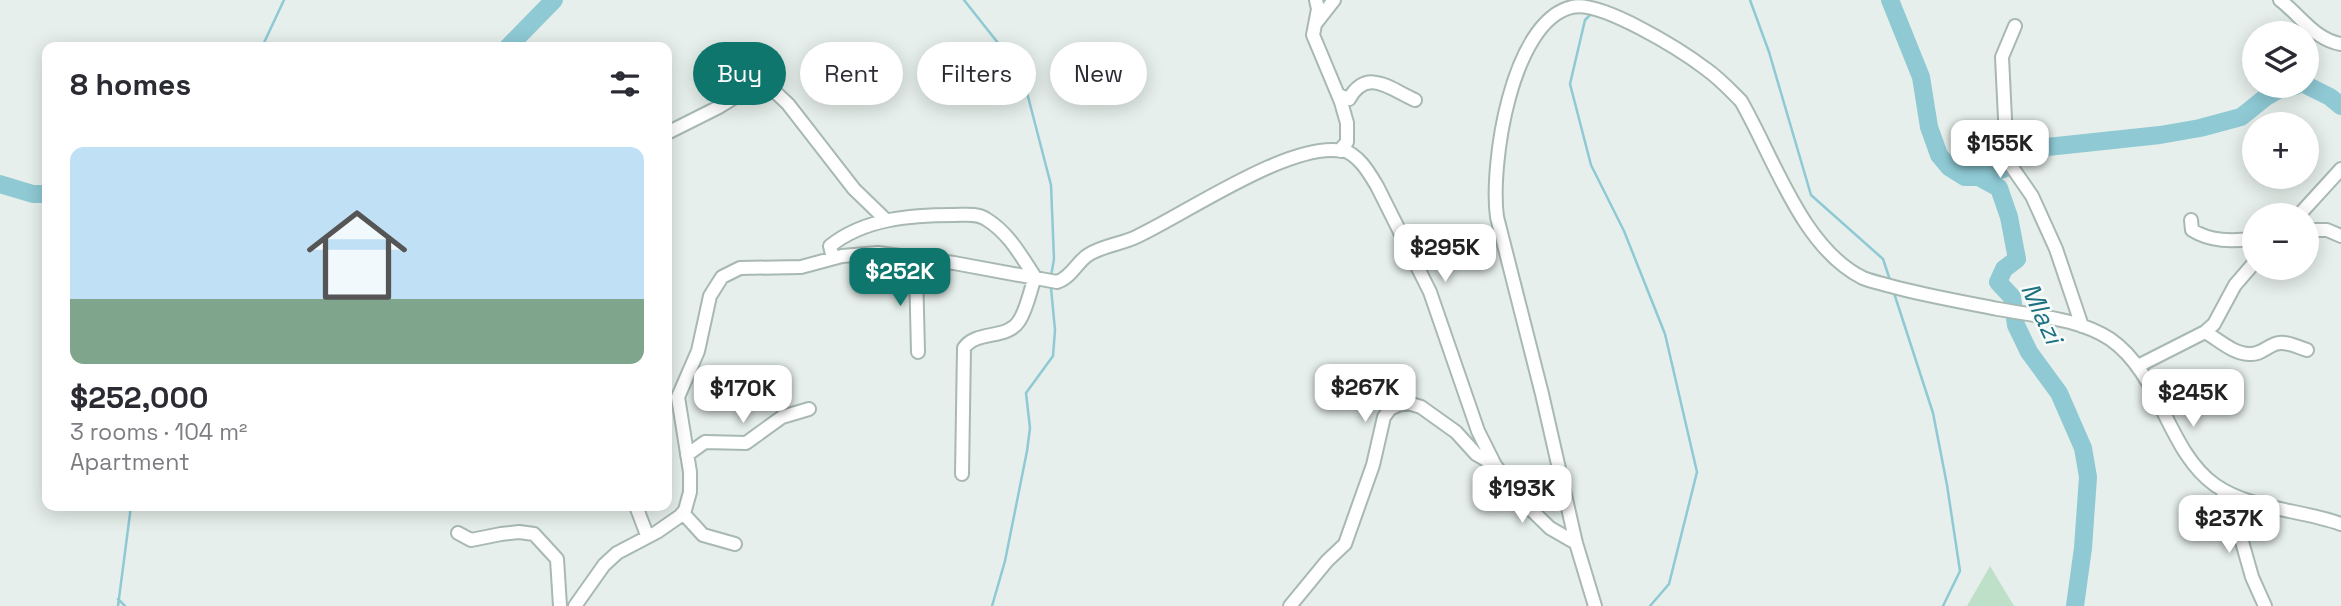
<!DOCTYPE html>
<html lang="en">
<head>
<meta charset="utf-8">
<style>
  body { margin:0; font-family:"Space Grotesk",sans-serif; background:#f7f7f7; color:#2b2b33; height:100vh; display:flex; flex-direction:column; font-size:26px; white-space:nowrap }
  * { box-sizing:border-box; margin:0 }
  p { font-size:23px; color:#7c7c81 }
  .icon { flex:none; width:38px; height:38px; fill:none; stroke:currentColor; stroke-width:2; stroke-linecap:round; stroke-linejoin:round }
  .map { position:relative; flex:1; overflow:hidden }
  .panel { position:absolute; left:42px; top:42px; width:630px; height:469px; display:flex; flex-direction:column; background:#fff; border-radius:14px; box-shadow:0 4px 18px #0003 }
  .panel>* { flex:none }
  .guide { position:absolute; left:693px; top:42px; width:665px; height:63px; display:flex; gap:14px }
  .controls { position:absolute; left:2242px; top:21px; display:grid; gap:14px }
  .controls a { display:grid; place-items:center; width:77px; height:77px; border-radius:50%; background:#fff; box-shadow:0 4px 18px #0003; font-size:35px }
  .price { position:absolute; translate:-50% -60px; padding:0 16px; border-radius:14px; background:#fff; color:#222; font-size:23px; line-height:46px; filter:drop-shadow(0 2px 4px #0008) }
  .price::after { content:''; position:absolute; left:50%; top:42px; width:21px; height:16px; margin-left:-10px; background:inherit; clip-path:polygon(0 0,100% 0,50% 100%) }
  .price.selected { background:#0f766e; color:#fff }
  ul { padding:0; list-style:none }
  li { display:grid; align-content:center; gap:14px; height:371px; padding:0 28px }
  li+li { border-top:2px solid #e1e1e2 }
  li span { display:grid; place-items:center; height:217px; border-radius:14px; color:#555 }
  li>.icon { margin-inline-start:auto }
  span .icon { width:126px; height:126px; fill:#fffc; stroke-width:1 }
  li b { font-size:30px }
  h2 { display:flex; justify-content:space-between; align-items:center; height:84px; padding:0 28px; font-size:30px }
  .pill { padding:0 24px; border-radius:32px; background:#fff; box-shadow:0 4px 18px #0003; font-size:24px; line-height:63px }
  .pill.selected { background:#0f766e; color:#fff }
  .map>svg:first-child { display:block }
</style>
</head>
<body>
<div class="map">
<svg width="2341" height="606" viewBox="0 0 2341 606">
  <rect width="100%" height="100%" fill="#e6efeb"/>
  <!-- green -->
  <path fill="#bfe0c8" d="M1990 566 2014 606H1967Z"/>
  <g fill="none" stroke-linecap="round" stroke-linejoin="round">
    <!-- stream -->
    <path stroke="#8ec9d4" stroke-width="2.5" d="M964 0 998 43 1025 85 1051 185 1054 259 1051 276
      M1750 0 1769 52 1811 195 1883 259 1890 280
      M1592 13 1585 20 1570 84 1591 165 1624 231 1665 334 1697 472 1669 584 1650 606
      M262 47 284 0
      M1894 293 1933 413 1947 485 1960 571 1943 606
      M118 599 125 606
      M118 606 131 506
      M992 606 1005 561 1027 451 1030 428 1026 393 1053 356 1055 330 1051 288"/>
    <!-- river -->
    <path stroke="#8ec9d4" stroke-width="18" d="M1890 0 1921 77 1929 127 1939 155 1949 167 1965 177H1979L1999 188 2009 217 2017 259 2004 269 1998 282 2012 297 2016 325 2029 352 2059 393 2083 448 2088 477 2083 548 2075 606
      M508 47 554 0
      M2306 85 2330 97 2341 106
      M2010 151 2160 135 2200 128 2241 117 2266 97 2280 89 2296 86
      M1965 177 1983 156 2002 153
      M1979 177 2006 168
      M0 184 33 194H47"/>
    <defs>
      <path id="minor" d="M1316 0 1318 9 1313 35 1341 102 1347 123V142L1341 149
        M2280 0C2300 15 2315 40 2341 44
        M1316 23 1334 0
        M2015 26 2002 57 2007 160 2032 196 2056 249 2082 326
        M1338 95 1349 99C1367 67 1390 89 1415 100
        M667 133 719 107 753 86 771 88 788 104 854 189 886 220
        M2299 215 2341 169
        M2191 220 2192 230C2211 242 2232 241 2254 239
        M2306 230H2327L2341 236
        M913 257 916 269 918 352
        M833 258 830 246C865 218 912 215 954 215 965 215 977 213 986 219 1009 233 1021 256 1035 277 1030 291 1027 309 1019 321 1007 340 976 330 964 348L962 474
        M2205 332C2219 340 2232 353 2249 354 2260 355 2265 348 2275 344 2285 340 2297 347 2307 350
        M2138 366 2205 332 2214 324 2235 285 2254 263
        M687 455 705 442 746 443 782 417 809 409
        M2222 490 2239 531 2252 577 2265 606
        M636 506 647 535
        M683 513 703 535 735 544
        M458 533 471 540 501 534 519 532 534 534 557 559 560 606
        M575 606 604 565 617 553 657 532 680 516 685 510 690 492V472L678 397 698 351 710 296 722 277 740 268 801 267 842 256 878 253 954 263 1057 282C1071 278 1077 262 1088 255 1103 245 1123 244 1138 236 1187 213 1291 141 1342 151L1341 149C1359 155 1368 171 1377 186L1430 292 1478 431 1495 465
        M1290 606 1327 561 1345 544 1373 465 1384 417 1390 409 1398 405 1408 403 1421 407 1456 432 1476 454 1495 465 1524 503 1550 528 1576 543
        M1595 606 1576 543 1542 394 1497 217C1490 165 1511 21 1572 7 1601 0 1681 50 1706 69 1719 78 1730 90 1741 101 1774 158 1802 248 1863 278 1873 282 1884 284 1894 287 1928 296 1963 302 1998 309 2035 316 2078 318 2110 339 2161 374 2167 451 2215 485 2251 510 2300 509 2341 524"/>
    </defs>
    <!-- minor casing -->
    <use href="#minor" stroke="#a8b8b2" stroke-width="16"/>
    <!-- minor -->
    <use href="#minor" stroke="#fff" stroke-width="12"/>
  </g>
  <g text-anchor="middle" stroke-width="5" stroke-linejoin="round" paint-order="stroke">
    <!-- water labels -->
    <g font-size="26" font-style="italic" fill="#1c6f80" stroke="#f7fbf9">
      <text transform="translate(2042 313) rotate(65)" y="9">Mlazi</text>
    </g>
  </g>
</svg>
<div class="controls">
<a><svg class="icon" aria-label="layers" viewBox="0 0 24 24"><path d="M12 4l9 5-9 5-9-5zM3 14l9 5 9-5"/></svg></a>
<a>+</a>
<a>−</a>
</div>
<b class="price" style="left:2000px;top:180px">$155K</b>
<b class="price" style="left:1445px;top:284px">$295K</b>
<b class="price selected" style="left:900px;top:308px">$252K</b>
<b class="price" style="left:1365px;top:424px">$267K</b>
<b class="price" style="left:743px;top:425px">$170K</b>
<b class="price" style="left:2193px;top:429px">$245K</b>
<b class="price" style="left:1522px;top:525px">$193K</b>
<b class="price" style="left:2229px;top:555px">$237K</b>
<div class="guide">
<a class="pill selected">Buy</a>
<a class="pill">Rent</a>
<a class="pill">Filters</a>
<a class="pill">New</a>
</div>
<section class="panel">
<h2>8 homes<svg class="icon" aria-label="filters" viewBox="0 0 24 24"><path d="M4 7h16M4 17h16"/><circle cx="9" cy="7" r="2"/><circle cx="15" cy="17" r="2"/></svg></h2>
<ul>
<li><span style="background:linear-gradient(#bfe0f5 70%,#7fa58c 0)"><svg class="icon" aria-label="home" viewBox="0 0 24 24"><path d="M3 11l9-7 9 7M6 9v11h12V9"/></svg></span><div><b>$252,000</b><p>3 rooms · 104 m²</p><p>Apartment</p></div></li>
</ul>
</section>
</div>
</body>
</html>
